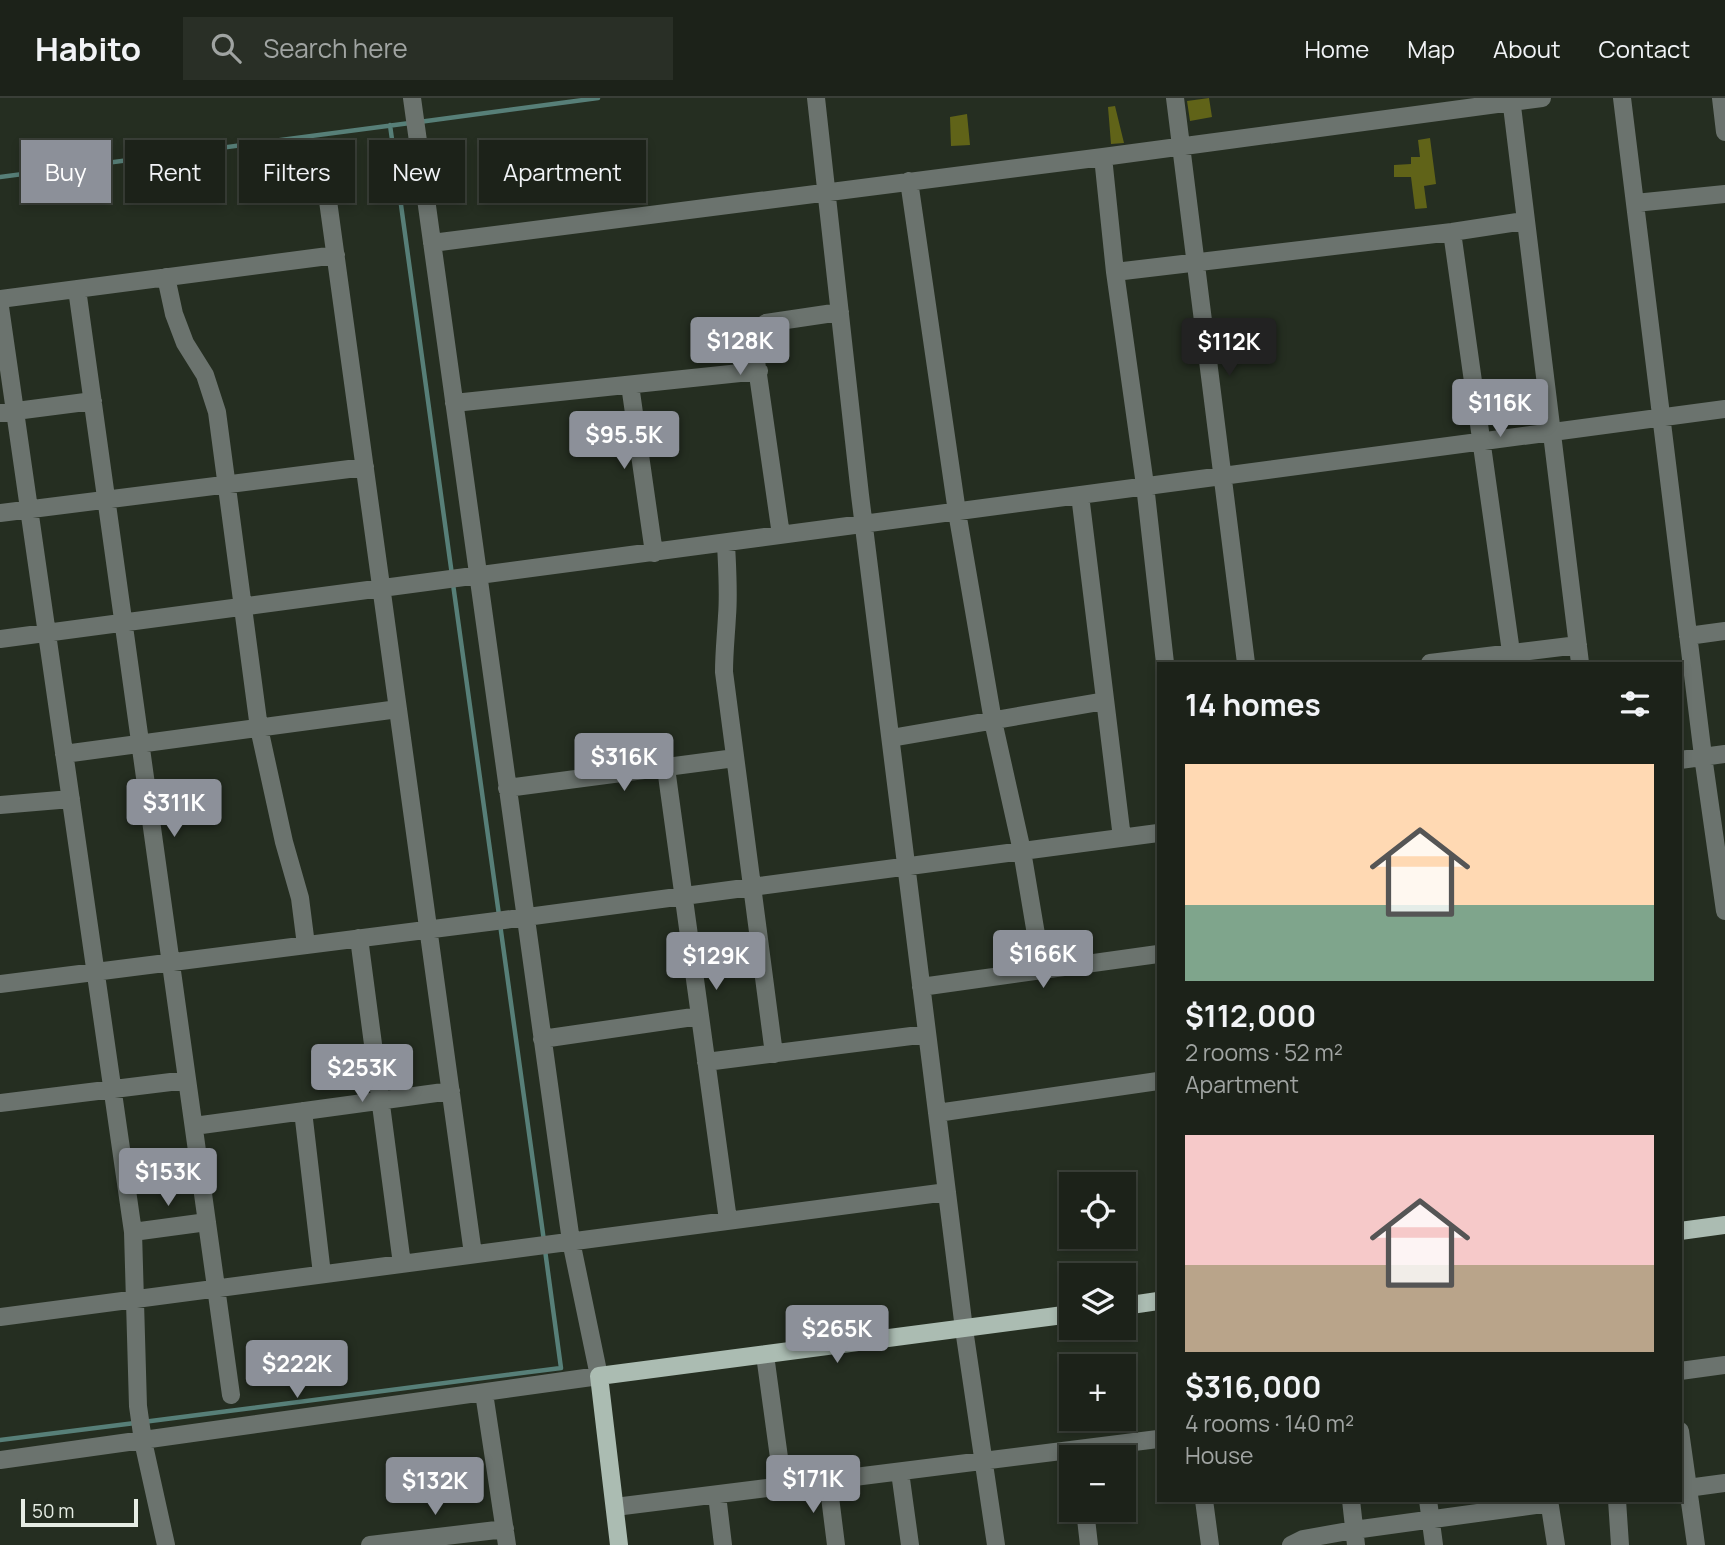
<!DOCTYPE html>
<html lang="en">
<head>
<meta charset="utf-8">
<style>
  body { margin:0; font-family:Manrope,sans-serif; background:#292f26; color:#f1f3f6; height:100vh; display:flex; flex-direction:column; font-size:26px; white-space:nowrap }
  * { box-sizing:border-box; margin:0 }
  p { font-size:23px; color:#a0a4a2 }
  .icon { flex:none; width:38px; height:38px; fill:none; stroke:currentColor; stroke-width:2; stroke-linecap:round; stroke-linejoin:round }
  .map { position:relative; flex:1; overflow:hidden }
  .drawer { position:absolute; left:1157px; top:564px; width:525px; height:840px; display:flex; flex-direction:column; background:#1c2219; border-radius:0px; box-shadow:0 4px 10px #0003,0 0 0 2px #3a3f38 }
  .drawer>* { flex:none }
  .guide { position:absolute; left:21px; top:42px; width:665px; height:63px; display:flex; gap:14px }
  .buttons { position:absolute; left:1059px; top:1074px; display:grid; gap:14px }
  .buttons a { display:grid; place-items:center; width:77px; height:77px; border-radius:0px; background:#1c2219; box-shadow:0 4px 10px #0003,0 0 0 2px #3a3f38; font-size:35px }
  .scale { position:absolute; left:21px; bottom:18px; width:117px; box-sizing:border-box; padding-left:7px; border:4px solid #e6ede4; border-top:0; font-size:19px; line-height:24px; white-space:nowrap; color:#e6ede4; -webkit-text-stroke:5px #252e21; paint-order:stroke }
  .price { position:absolute; translate:-50% -60px; padding:0 16px; border-radius:7px; background:#8c9099; color:#fff; font-size:23px; line-height:46px; filter:drop-shadow(0 2px 4px #0008) }
  .price::after { content:''; position:absolute; left:50%; top:42px; width:21px; height:16px; margin-left:-10px; background:inherit; clip-path:polygon(0 0,100% 0,50% 100%) }
  .price.current { background:#222; color:#fff }
  ul { padding:0; list-style:none }
  li { display:grid; align-content:center; gap:14px; height:371px; padding:0 28px }
  li span { display:grid; place-items:center; height:217px; border-radius:0px; color:#555 }
  li>.icon { margin-inline-start:auto }
  span .icon { width:126px; height:126px; fill:#fffc; stroke-width:1 }
  li b { font-size:30px }
  h2 { display:flex; justify-content:space-between; align-items:center; height:84px; padding:0 28px; font-size:30px }
  .pill { padding:0 24px; border-radius:0px; background:#1c2219; box-shadow:0 4px 10px #0003,0 0 0 2px #3a3f38; font-size:24px; line-height:63px }
  .pill.current { background:#8c9099; color:#fff }
  header { display:flex; align-items:center; gap:42px; box-sizing:border-box; height:98px; padding:0 35px; background:#1c2219; border-bottom:2px solid #3a3f38 }
  header strong { font-size:33px }
  nav { display:flex; gap:38px; margin-inline-start:auto; font-size:24px }
  .search { width:490px; height:63px; background:#292f26; display:flex; align-items:center; gap:18px; box-sizing:border-box; padding:0 24px; border-radius:0px; color:#a0a4a2; font-size:26px }
  .map>svg:first-child { display:block }
</style>
</head>
<body>
<header>
<strong>Habito</strong>
<div class="search"><svg class="icon" aria-label="search" viewBox="0 0 24 24"><circle cx="10" cy="10" r="6"/><path d="M15 15l6 6"/></svg>Search here</div>
<nav><a>Home</a><a>Map</a><a>About</a><a>Contact</a></nav>
</header>
<div class="map">
<svg width="1725" height="1447" viewBox="0 0 1725 1447">
  <rect width="100%" height="100%" fill="#252e21"/>
  <g fill="none" stroke-linecap="round" stroke-linejoin="round">
    <!-- stream -->
    <path stroke="#577f78" stroke-width="4.5" d="M419 24 598 0
      M390 27 452 477
      M0 79 410 25
      M453 486 499 817
      M500 826 544 1143
      M143 1324 561 1270 545 1152
      M0 1342 135 1325"/>
  </g>
  <!-- building -->
  <path fill="#606318" d="M1209 0 1212 19 1190 23 1187 3Z
    M1115 8 1124 45 1111 46 1108 9Z
    M967 16 970 47 951 48 950 19Z
    M1430 40 1436 86 1424 88 1427 110 1415 111 1411 79H1394V67L1411 66V59H1420L1418 42Z"/>
  <g fill="none" stroke-linecap="round" stroke-linejoin="round">
    <!-- minor -->
    <path stroke="#6b736e" stroke-width="18" d="M816 0 860 397 964 1231 996 1447
      M1175 0 1246 565
      M1511 0 1580 565
      M1622 0 1703 658 1725 813
      M1721 0 1725 34
      M321 52 473 1156
      M1103 59 1115 174 1145 387 1165 565
      M909 83 957 414 993 623 1022 753 1042 872
      M1635 105 1725 96
      M1452 134 1511 554
      M432 145 1103 59 1542 0
      M1115 174 1452 134 1524 123
      M166 179 174 216 185 245 205 277 217 314 259 630 284 744 300 800 306 847
      M77 191 231 1297
      M0 201 336 157
      M0 209 133 1134 138 1308 143 1343 166 1447
      M630 287 654 455
      M454 305 759 273
      M0 315 93 303
      M1080 397 1122 740
      M0 415 365 369
      M781 437 753 242 756 233 766 225 840 214
      M726 445C727 469 729 494 727 518 726 537 724 555 724 574L774 956
      M1688 538 1725 533
      M0 541 1725 311
      M1430 565 1578 547
      M891 640 1105 603
      M64 656 398 611
      M1680 662 1725 656
      M666 670 728 1122
      M507 690 735 660
      M0 707 71 701
      M359 840 402 1166
      M0 886 504 822 1158 735
      M921 889 1158 856
      M542 941 700 918
      M706 964 927 936
      M0 1005 187 982
      M303 1013 322 1176
      M937 1015 1158 983
      M194 1028 451 993
      M133 1134 207 1124
      M0 1219 947 1094
      M765 1257 783 1389
      M1680 1273 1725 1267
      M484 1295 507 1447
      M1680 1333 1696 1447
      M0 1362 599 1278 571 1143 562 1080 412 0
      M900 1374 910 1447
      M828 1383 836 1447
      M1680 1391 1725 1385
      M717 1397 723 1447
      M1204 1402 1210 1447
      M1351 1402 1356 1447
      M1428 1402 1434 1447
      M1549 1402 1556 1447
      M1617 1402 1620 1447
      M615 1409 1158 1341
      M1085 1412 1089 1447
      M370 1447 505 1431
      M1291 1447 1303 1441 1354 1432 1550 1405"/>
    <!-- major -->
    <path stroke="#abbcb2" stroke-width="18" d="M1680 1133 1725 1127
      M1124 1208 1158 1203
      M619 1447 599 1278 1071 1216"/>
  </g>
</svg>
<div class="buttons">
<a><svg class="icon" aria-label="locate" viewBox="0 0 24 24"><circle cx="12" cy="12" r="6"/><path d="M12 2v4M12 18v4M2 12h4M18 12h4"/></svg></a>
<a><svg class="icon" aria-label="layers" viewBox="0 0 24 24"><path d="M12 4l9 5-9 5-9-5zM3 14l9 5 9-5"/></svg></a>
<a>+</a>
<a>−</a>
</div>
<div class="scale">50 m</div>
<b class="price" style="left:740px;top:279px">$128K</b>
<b class="price current" style="left:1229px;top:280px">$112K</b>
<b class="price" style="left:1500px;top:341px">$116K</b>
<b class="price" style="left:624px;top:373px">$95.5K</b>
<b class="price" style="left:624px;top:695px">$316K</b>
<b class="price" style="left:174px;top:741px">$311K</b>
<b class="price" style="left:1043px;top:892px">$166K</b>
<b class="price" style="left:716px;top:894px">$129K</b>
<b class="price" style="left:362px;top:1006px">$253K</b>
<b class="price" style="left:168px;top:1110px">$153K</b>
<b class="price" style="left:837px;top:1267px">$265K</b>
<b class="price" style="left:297px;top:1302px">$222K</b>
<b class="price" style="left:813px;top:1417px">$171K</b>
<b class="price" style="left:435px;top:1419px">$132K</b>
<div class="guide">
<a class="pill current">Buy</a>
<a class="pill">Rent</a>
<a class="pill">Filters</a>
<a class="pill">New</a>
<a class="pill">Apartment</a>
</div>
<section class="drawer">
<h2>14 homes<svg class="icon" aria-label="filters" viewBox="0 0 24 24"><path d="M4 7h16M4 17h16"/><circle cx="9" cy="7" r="2"/><circle cx="15" cy="17" r="2"/></svg></h2>
<ul>
<li><span style="background:linear-gradient(#ffd9b3 65%,#7fa58c 0)"><svg class="icon" aria-label="home" viewBox="0 0 24 24"><path d="M3 11l9-7 9 7M6 9v11h12V9"/></svg></span><div><b>$112,000</b><p>2 rooms · 52 m²</p><p>Apartment</p></div></li>
<li><span style="background:linear-gradient(#f6c9c9 60%,#b9a48a 0)"><svg class="icon" aria-label="home" viewBox="0 0 24 24"><path d="M3 11l9-7 9 7M6 9v11h12V9"/></svg></span><div><b>$316,000</b><p>4 rooms · 140 m²</p><p>House</p></div></li>
</ul>
</section>
</div>
</body>
</html>
